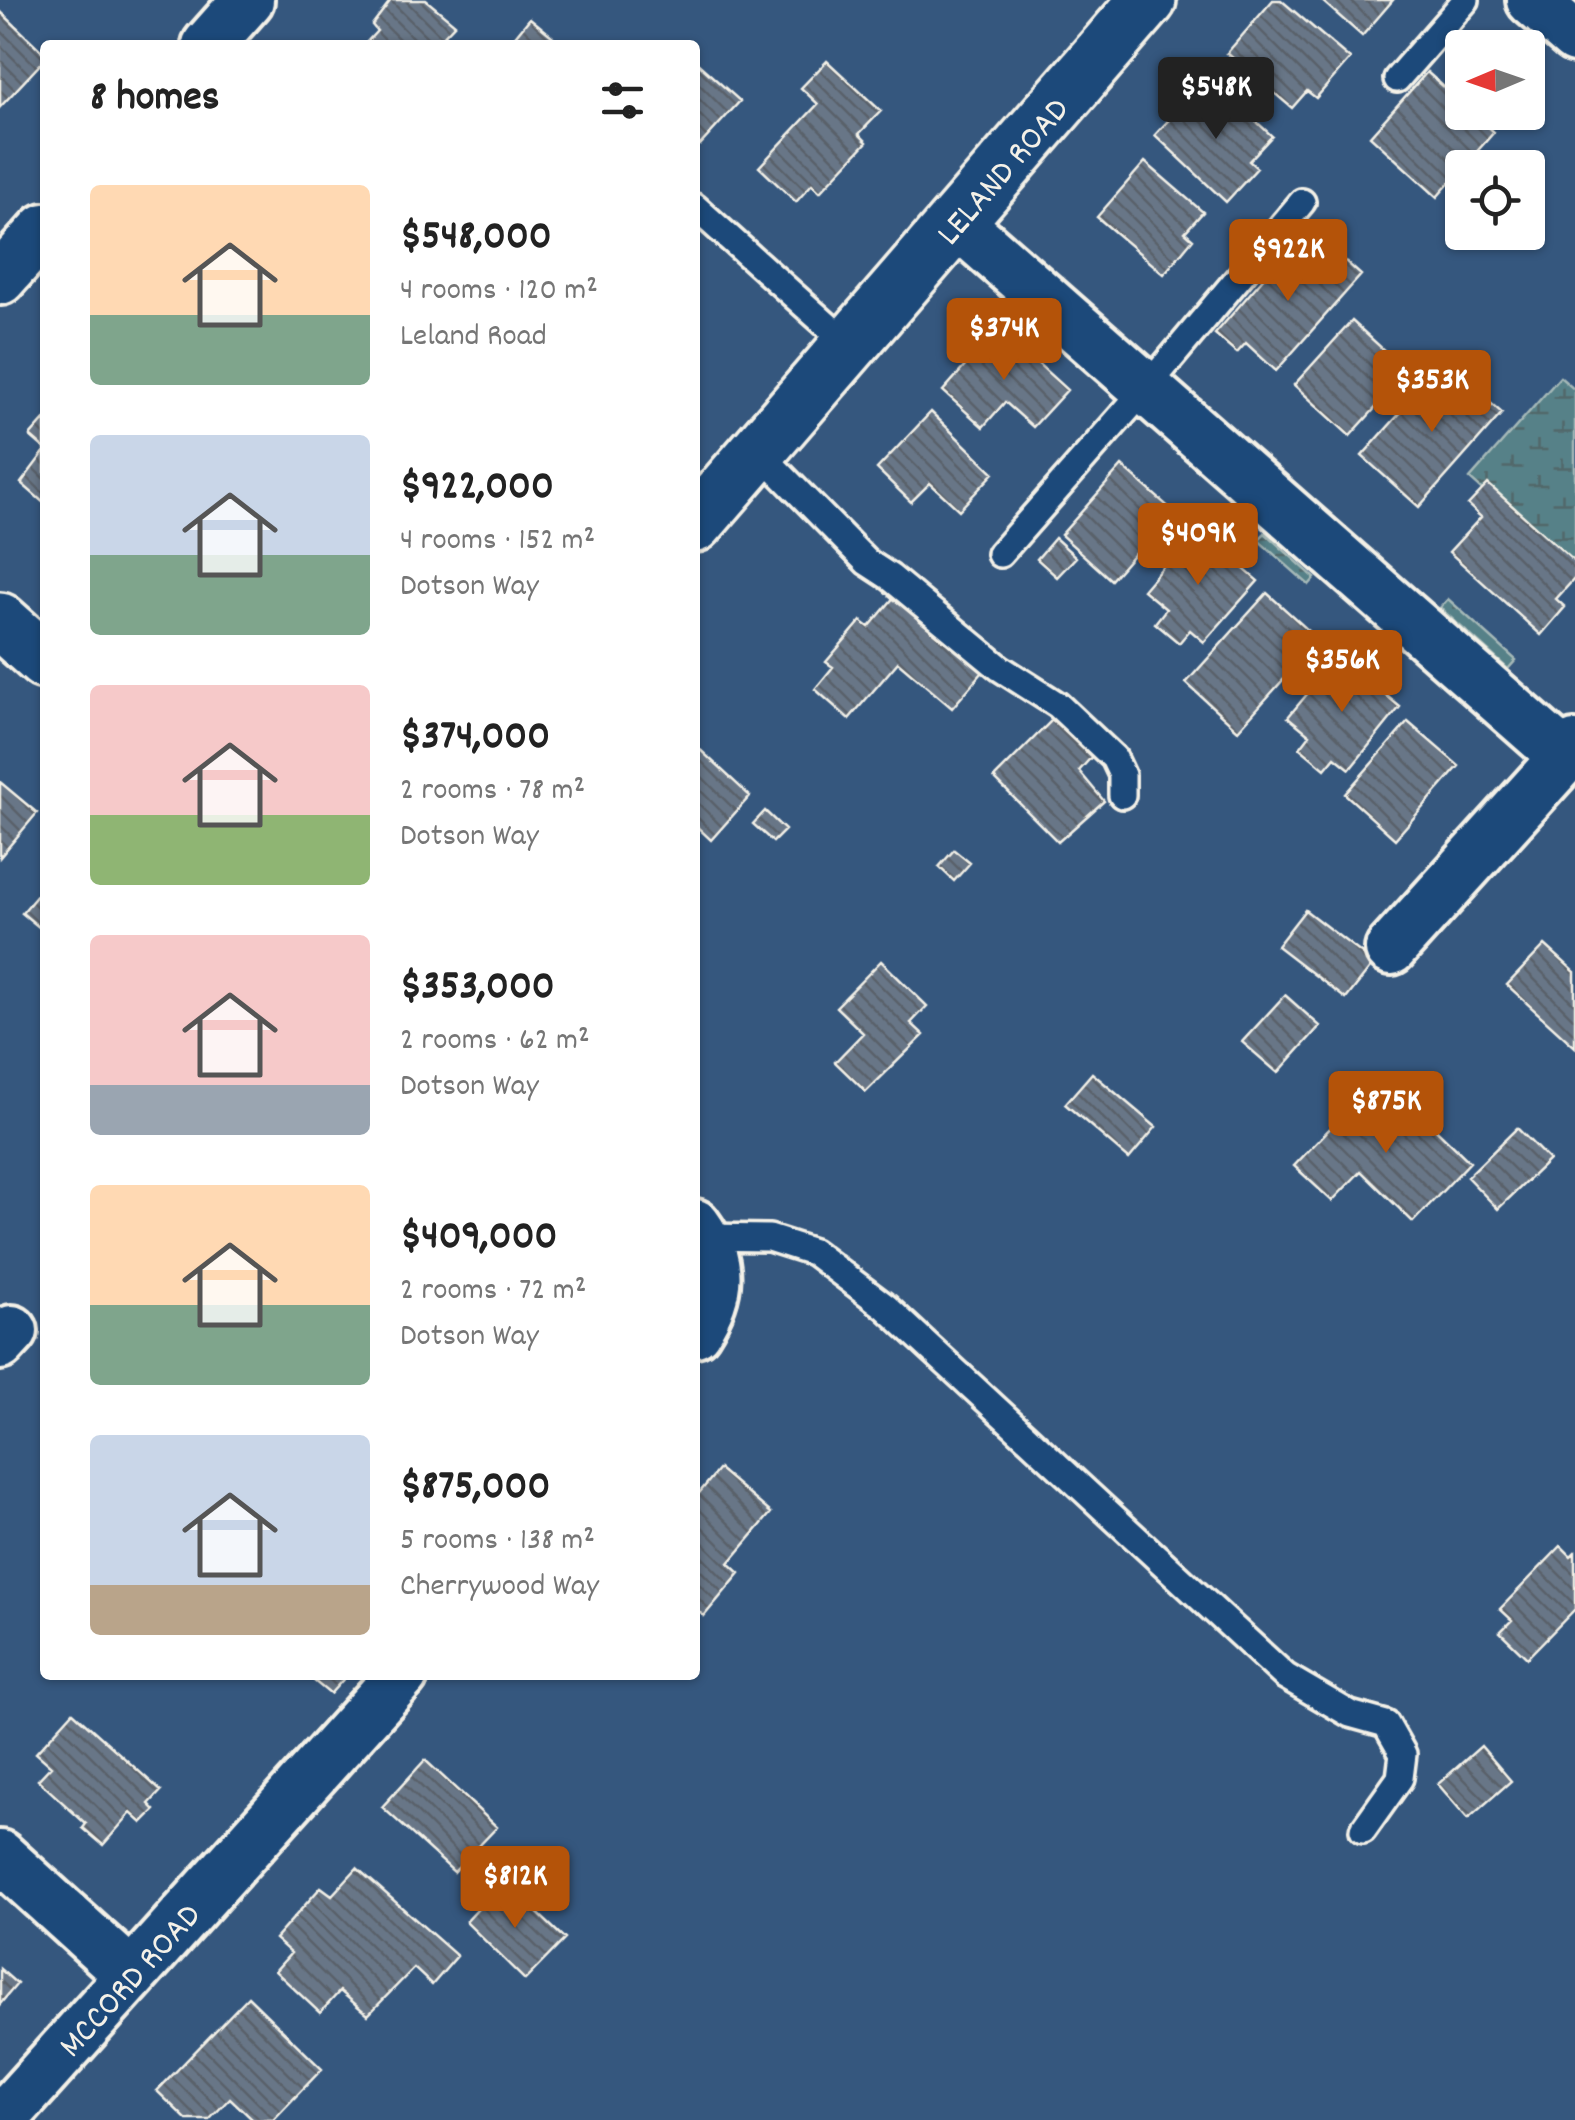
<!DOCTYPE html>
<html lang="en">
<head>
<meta charset="utf-8">
<style>
  body { margin:0; font-family:Dekko,sans-serif; background:#f6f6f6; color:#222; height:100vh; display:flex; flex-direction:column; font-size:38px; white-space:nowrap }
  * { box-sizing:border-box; margin:0 }
  p { font-size:32px; color:#767676 }
  .icon { flex:none; width:55px; height:55px; fill:none; stroke:currentColor; stroke-width:2; stroke-linecap:round; stroke-linejoin:round }
  .map { position:relative; flex:1; overflow:hidden }
  .panel { position:absolute; left:40px; top:40px; width:660px; height:1640px; display:flex; flex-direction:column; background:#fff; border-radius:10px; box-shadow:0 2px 8px #0004 }
  .panel>* { flex:none }
  .needle { width:65px; rotate:268deg }
  .controls { position:absolute; left:1445px; top:30px; display:grid; gap:20px }
  .controls a { display:grid; place-items:center; width:100px; height:100px; border-radius:10px; background:#fff; box-shadow:0 2px 8px #0004; font-size:50px }
  .price { position:absolute; translate:-50% -85px; padding:0 22px; border-radius:10px; background:#b45309; color:#fff; font-size:32px; line-height:65px; filter:drop-shadow(0 2px 5px #0008) }
  .price::after { content:''; position:absolute; left:50%; top:60px; width:30px; height:22px; margin-left:-15px; background:inherit; clip-path:polygon(0 0,100% 0,50% 100%) }
  .price.on { background:#222; color:#fff }
  ul { padding:0; list-style:none }
  li { display:flex; align-items:center; gap:30px; height:250px; padding:0 50px }
  li span { display:grid; place-items:center; flex:none; width:280px; height:200px; border-radius:10px; color:#555 }
  li>.icon { margin-inline-start:auto }
  span .icon { width:120px; height:120px; fill:#fffc; stroke-width:1 }
  li b { font-size:42px }
  h2 { display:flex; justify-content:space-between; align-items:center; height:120px; padding:0 50px; font-size:42px }
  .map>svg:first-child { display:block }
</style>
</head>
<body>
<div class="map">
<svg width="1575" height="2120" viewBox="0 0 1575 2120">
  <defs>
    <pattern id="wetland-marsh" width="20" height="14" patternUnits="userSpaceOnUse" patternTransform="scale(2.5)"><rect width="20" height="14" fill="#578188"/><path d="M1 5h8M5 5V1M11 12h8M15 12V8" fill="none" stroke="#51676a"/></pattern>
    <pattern id="building-back-hatch" width="6" height="6" patternUnits="userSpaceOnUse" patternTransform="scale(2.5)"><rect width="6" height="6" fill="#687687"/><path d="M-1 5l2 2M0 0l6 6M5-1l2 2" fill="none" stroke="#5a616a"/></pattern>
  </defs>
  <rect width="100%" height="100%" fill="#35577e"/>
  <filter id="ink" filterUnits="userSpaceOnUse"><feTurbulence type="fractalNoise" baseFrequency=".01" numOctaves="2"/><feDisplacementMap in="SourceGraphic" scale="20" xChannelSelector="R" yChannelSelector="G"/><feConvolveMatrix kernelMatrix="1 2 1 2 8 2 1 2 1" color-interpolation-filters="sRGB"/></filter>
  <g filter="url(#ink)">
    <!-- wetland -->
    <path fill="url(#wetland-marsh)" stroke="#a6b9b8" stroke-width="2.5" d="M1560 377 1575 390V573L1470 479Z
      M1265 533 1315 578 1309 585 1258 540Z
      M1448 599 1516 660 1508 669 1440 608Z"/>
    <!-- building -->
    <path fill="url(#building-back-hatch)" stroke="#f4f1e8" stroke-width="2.5" d="M391 0H426L455 24 435 45H364L377 31 372 25Z
      M1273 0H1281L1350 59 1316 98 1307 91 1292 108 1227 53Z
      M1321 0H1393L1362 36Z
      M0 11 45 54V59L0 107Z
      M530 18 563 45H508Z
      M695 61 740 101 700 145 695 141Z
      M827 61 881 111 859 134 867 142 820 192 812 184 796 202 759 167 818 104 801 88Z
      M1427 72 1462 103V112H1473L1494 132 1437 197 1370 136Z
      M1216 84 1272 136 1249 161 1257 168 1226 202 1155 135 1176 112 1183 119Z
      M1216 84 1272 136 1249 161 1257 168 1226 202 1155 135 1176 112 1183 119Z
      M1145 162 1203 212 1185 232 1193 239 1164 274 1097 217Z
      M1145 162 1203 212 1185 232 1193 239 1164 274 1097 217Z
      M1298 238 1323 261 1333 250 1361 275 1276 371 1246 343 1237 353 1215 334Z
      M1298 238 1323 261 1333 250 1361 275 1276 371 1246 343 1237 353 1215 334Z
      M1352 321 1408 372 1350 436 1294 385Z
      M1352 321 1408 372 1350 436 1294 385Z
      M999 328 1067 390 1033 427 1005 402 983 427 943 391Z
      M999 328 1067 390 1033 427 1005 402 983 427 943 391Z
      M1445 363 1502 413 1419 507 1362 456Z
      M1445 363 1502 413 1419 507 1362 456Z
      M931 412 994 473 959 510 930 483 911 502 877 469Z
      M931 412 994 473 959 510 930 483 911 502 877 469Z
      M45 419V449L30 436Z
      M45 451V504L21 483Z
      M1122 466 1172 510 1111 580 1061 535Z
      M1122 466 1172 510 1111 580 1061 535Z
      M1488 484 1575 562V578L1556 599 1565 607 1541 635 1449 552 1481 517 1468 505Z
      M1488 484 1575 562V578L1556 599 1565 607 1541 635 1449 552 1481 517 1468 505Z
      M1196 528 1258 581 1204 642 1190 630 1179 643 1155 623 1166 609 1143 590Z
      M1196 528 1258 581 1204 642 1190 630 1179 643 1155 623 1166 609 1143 590Z
      M1055 538 1076 557 1057 577 1037 559Z
      M1055 538 1076 557 1057 577 1037 559Z
      M1267 593 1319 640 1238 730 1186 683Z
      M1267 593 1319 640 1238 730 1186 683Z
      M896 595 988 666 952 708 898 662 849 719 815 689 833 667 826 662 861 621 869 627Z
      M1339 656 1400 707 1350 769 1335 757 1325 769 1300 748 1310 735 1288 717Z
      M1339 656 1400 707 1350 769 1335 757 1325 769 1300 748 1310 735 1288 717Z
      M1055 717 1094 754 1079 771 1104 801 1058 842 994 778Z
      M1408 722 1459 766 1395 839 1345 794Z
      M1408 722 1459 766 1395 839 1345 794Z
      M695 745 750 796 711 840 695 825Z
      M0 782 37 813 0 857Z
      M765 811 785 830 773 842 753 824Z
      M954 850 970 863 954 881 939 867Z
      M45 886V932L22 913Z
      M1305 910 1374 963 1346 999 1277 946Z
      M1545 945 1575 972V1047L1507 985Z
      M881 961 927 1006 911 1023 924 1035 866 1092 835 1062 863 1033 836 1007Z
      M1285 995 1320 1026 1278 1073 1242 1042Z
      M1092 1073 1156 1127 1129 1159 1065 1104Z
      M1390 1085 1470 1162 1413 1222 1361 1171 1332 1201 1294 1166 1337 1121 1347 1130Z
      M1517 1128 1549 1160 1498 1209 1467 1177Z
      M719 1469 771 1513 729 1563 740 1573 704 1616 695 1609V1498Z
      M1561 1546 1571 1556 1575 1552V1609L1527 1658 1500 1632 1512 1620 1500 1609Z
      M307 1675H347L330 1694Z
      M73 1712 161 1791 149 1804 155 1810 142 1823 131 1813 103 1845 83 1828 86 1824 38 1780 51 1766 36 1753Z
      M1481 1746 1511 1781 1468 1819 1438 1784Z
      M425 1760 497 1827 454 1872 382 1807Z
      M357 1868 457 1956 432 1985 414 1968 368 2015 340 1991 320 2013 275 1971 291 1953 275 1939 321 1887 332 1895Z
      M504 1881 565 1939 525 1980 466 1922Z
      M0 1969 17 1984 0 2004Z
      M248 1997 322 2069 273 2120H253L230 2098 209 2120H187L157 2091Z"/>
    <g fill="none" stroke-linecap="round" stroke-linejoin="round">
      <defs>
        <path id="service" d="M1397 79 1466 0
          M695 207 849 345
          M758 451 867 562 890 577 1000 668 1058 705 1114 758 1122 775V795
          M1000 554 1146 388 1302 202
          M704 1237 769 1238 813 1252 886 1307 1285 1676 1350 1714 1386 1724 1403 1754 1400 1778 1363 1830"/>
        <g id="minor">
          <path d="M1532 0 1575 37"/>
          <path d="M208 45 248 0"/>
          <path d="M956 221 1565 757"/>
          <path d="M0 279 45 229"/>
          <path d="M1391 949 1575 746"/>
          <path d="M695 1225C722 1262 720 1292 695 1331"/>
          <path d="M0 1344 12 1331"/>
          <path d="M0 1856 131 1975"/>
          <path id="s1" d="M1 2120 402 1675"/>
        </g>
        <g id="tertiary">
          <path id="s2" d="M695 524 1148 0"/>
          <path d="M0 621 45 661"/>
        </g>
      </defs>
      <!-- service casing -->
      <use href="#service" stroke="#f4f1e8" stroke-width="32"/>
      <!-- minor casing -->
      <use href="#minor" stroke="#f4f1e8" stroke-width="58"/>
      <!-- tertiary casing -->
      <use href="#tertiary" stroke="#f4f1e8" stroke-width="62"/>
      <!-- service -->
      <use href="#service" stroke="#1f4a7a" stroke-width="25"/>
      <!-- minor -->
      <use href="#minor" stroke="#1f4a7a" stroke-width="50"/>
      <!-- tertiary -->
      <use href="#tertiary" stroke="#1f4a7a" stroke-width="55"/>
    </g>
  </g>
  <g text-anchor="middle" stroke-width="8" stroke-linejoin="round" paint-order="stroke">
    <!-- street labels -->
    <g font-size="35" fill="#f4f1e8" stroke="#1f4a7a">
      <text dy="12" stroke="none"><textPath href="#s2" startOffset="468">LELAND ROAD</textPath></text>
      <text dy="12" stroke="none"><textPath href="#s1" startOffset="190">MCCORD ROAD</textPath></text>
    </g>
  </g>
</svg>
<div class="controls">
<a><svg class="needle" viewBox="-14 -14 28 28"><path d="M0-13l5 13h-10z" fill="#e53935"/><path d="M0 13l5-13h-10z" fill="#767676"/></svg></a>
<a><svg class="icon" aria-label="locate" viewBox="0 0 24 24"><circle cx="12" cy="12" r="6"/><path d="M12 2v4M12 18v4M2 12h4M18 12h4"/></svg></a>
</div>
<b class="price on" style="left:1216px;top:142px">$548K</b>
<b class="price" style="left:1288px;top:304px">$922K</b>
<b class="price" style="left:1004px;top:383px">$374K</b>
<b class="price" style="left:1432px;top:435px">$353K</b>
<b class="price" style="left:1198px;top:588px">$409K</b>
<b class="price" style="left:1342px;top:715px">$356K</b>
<b class="price" style="left:1386px;top:1156px">$875K</b>
<b class="price" style="left:515px;top:1931px">$812K</b>
<section class="panel">
<h2>8 homes<svg class="icon" aria-label="filters" viewBox="0 0 24 24"><path d="M4 7h16M4 17h16"/><circle cx="9" cy="7" r="2"/><circle cx="15" cy="17" r="2"/></svg></h2>
<ul>
<li><span style="background:linear-gradient(#ffd9b3 65%,#7fa58c 0)"><svg class="icon" aria-label="home" viewBox="0 0 24 24"><path d="M3 11l9-7 9 7M6 9v11h12V9"/></svg></span><div><b>$548,000</b><p>4 rooms · 120 m²</p><p>Leland Road</p></div></li>
<li><span style="background:linear-gradient(#c9d6e8 60%,#7fa58c 0)"><svg class="icon" aria-label="home" viewBox="0 0 24 24"><path d="M3 11l9-7 9 7M6 9v11h12V9"/></svg></span><div><b>$922,000</b><p>4 rooms · 152 m²</p><p>Dotson Way</p></div></li>
<li><span style="background:linear-gradient(#f6c9c9 65%,#8fb573 0)"><svg class="icon" aria-label="home" viewBox="0 0 24 24"><path d="M3 11l9-7 9 7M6 9v11h12V9"/></svg></span><div><b>$374,000</b><p>2 rooms · 78 m²</p><p>Dotson Way</p></div></li>
<li><span style="background:linear-gradient(#f6c9c9 75%,#9aa5b1 0)"><svg class="icon" aria-label="home" viewBox="0 0 24 24"><path d="M3 11l9-7 9 7M6 9v11h12V9"/></svg></span><div><b>$353,000</b><p>2 rooms · 62 m²</p><p>Dotson Way</p></div></li>
<li><span style="background:linear-gradient(#ffd9b3 60%,#7fa58c 0)"><svg class="icon" aria-label="home" viewBox="0 0 24 24"><path d="M3 11l9-7 9 7M6 9v11h12V9"/></svg></span><div><b>$409,000</b><p>2 rooms · 72 m²</p><p>Dotson Way</p></div></li>
<li><span style="background:linear-gradient(#c9d6e8 75%,#b9a48a 0)"><svg class="icon" aria-label="home" viewBox="0 0 24 24"><path d="M3 11l9-7 9 7M6 9v11h12V9"/></svg></span><div><b>$875,000</b><p>5 rooms · 138 m²</p><p>Cherrywood Way</p></div></li>
</ul>
</section>
</div>
</body>
</html>
